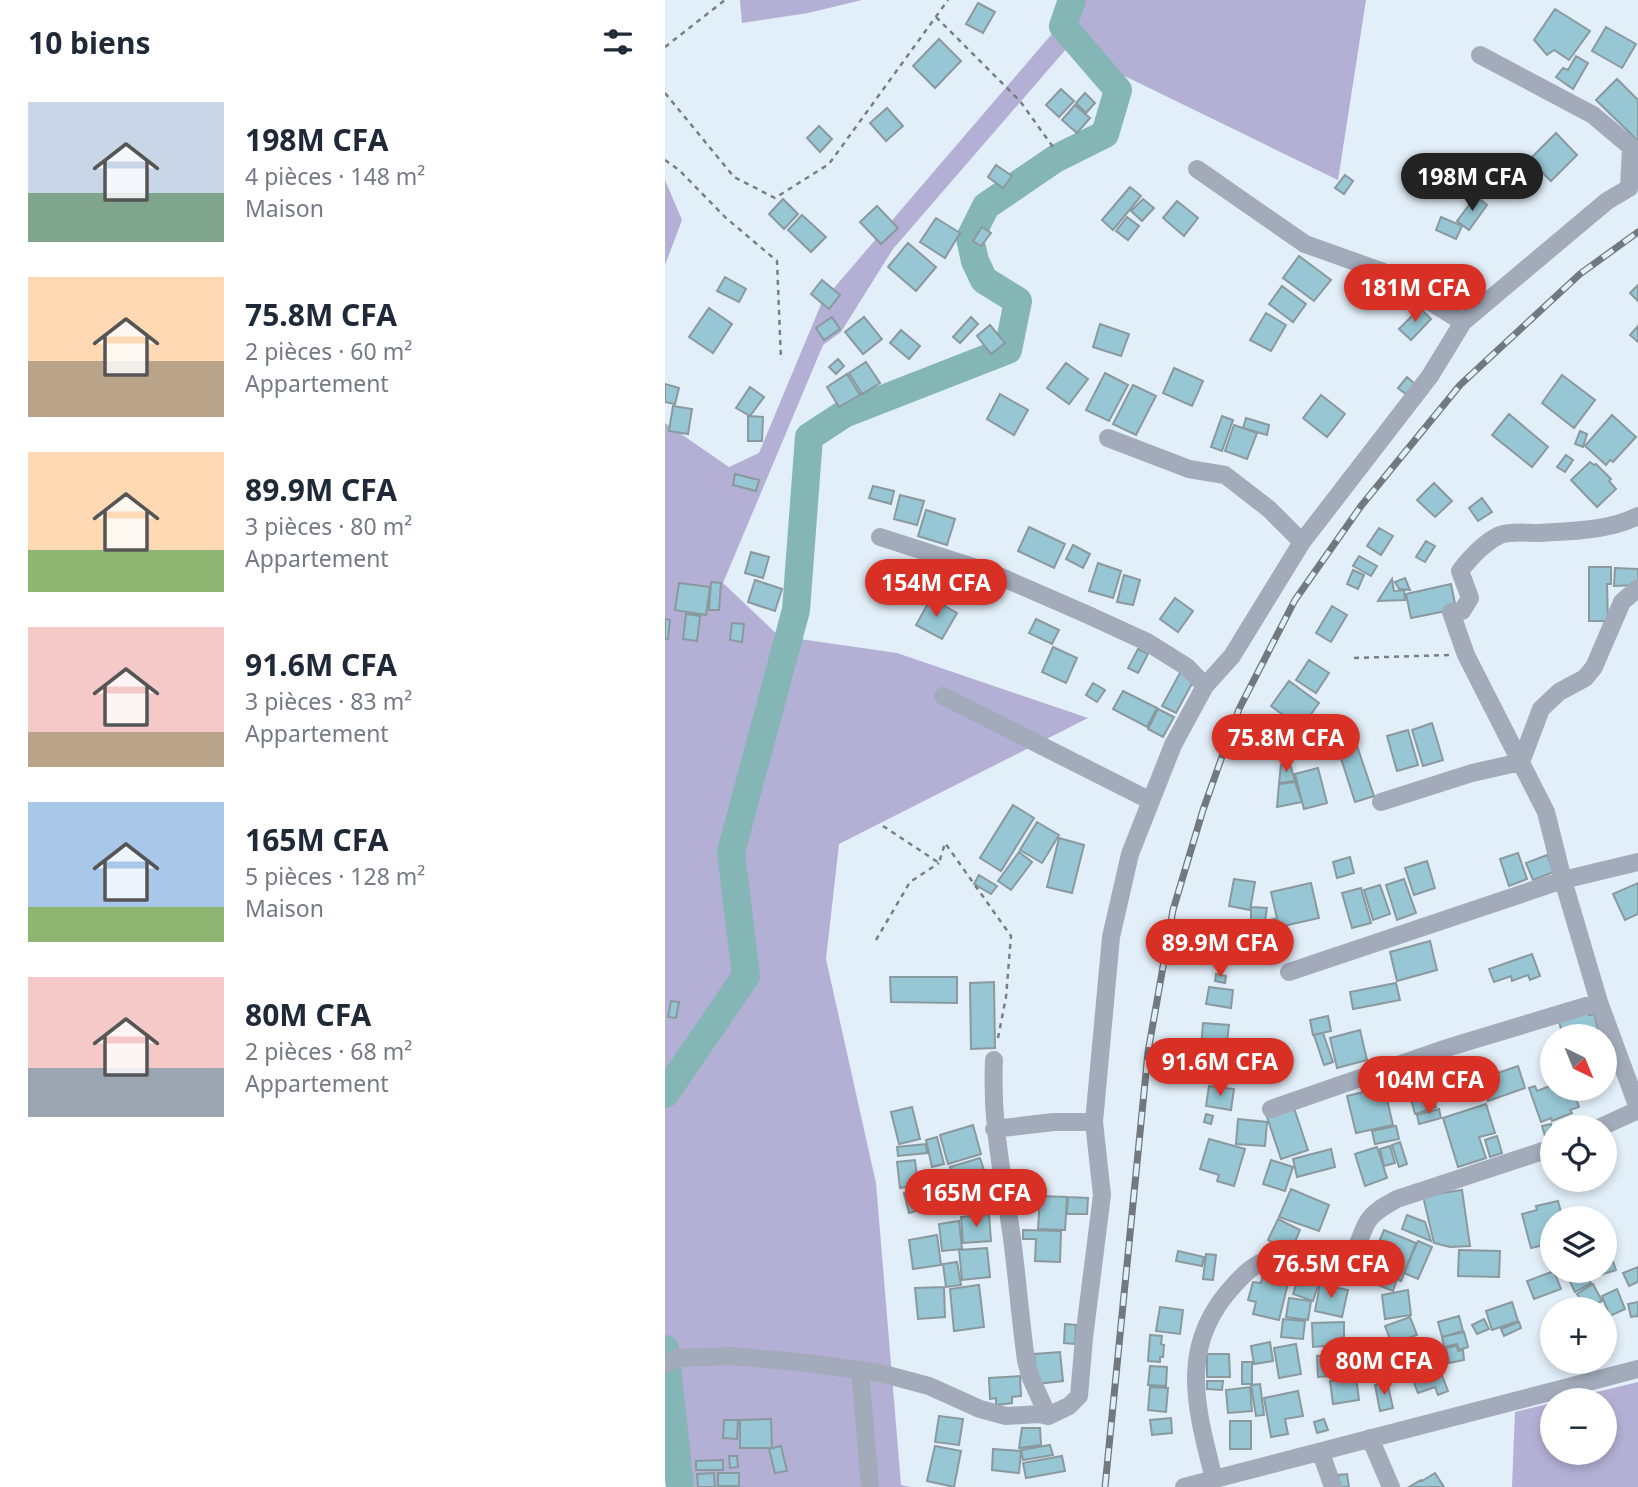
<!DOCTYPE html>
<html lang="fr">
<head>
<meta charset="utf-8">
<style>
  body { margin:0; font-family:"Noto Sans",sans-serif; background:#f2f2f3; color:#1f2937; height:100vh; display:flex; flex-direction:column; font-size:26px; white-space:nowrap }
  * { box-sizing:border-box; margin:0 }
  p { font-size:23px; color:#747a83 }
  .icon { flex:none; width:38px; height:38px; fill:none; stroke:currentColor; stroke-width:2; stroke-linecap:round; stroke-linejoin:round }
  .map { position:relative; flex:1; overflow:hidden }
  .sheet { display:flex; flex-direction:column; background:#fff; width:665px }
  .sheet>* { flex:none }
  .needle { width:46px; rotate:137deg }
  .tools { position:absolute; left:875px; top:1024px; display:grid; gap:14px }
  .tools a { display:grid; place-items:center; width:77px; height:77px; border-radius:50%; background:#fff; box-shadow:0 4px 10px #0003; font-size:35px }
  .price { position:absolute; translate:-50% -60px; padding:0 16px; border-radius:24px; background:#d93025; color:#fff; font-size:23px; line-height:46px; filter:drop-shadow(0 2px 4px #0008) }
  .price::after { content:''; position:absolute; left:50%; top:42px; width:21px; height:16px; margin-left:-10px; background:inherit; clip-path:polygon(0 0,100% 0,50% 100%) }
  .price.selected { background:#222; color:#fff }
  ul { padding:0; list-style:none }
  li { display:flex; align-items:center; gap:21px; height:175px; padding:0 28px }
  li span { display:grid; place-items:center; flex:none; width:196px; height:140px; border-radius:0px; color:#555 }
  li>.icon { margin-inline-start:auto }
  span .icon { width:84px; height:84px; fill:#fffc; stroke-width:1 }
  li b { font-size:30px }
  h2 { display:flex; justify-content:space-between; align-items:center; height:84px; padding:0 28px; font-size:30px }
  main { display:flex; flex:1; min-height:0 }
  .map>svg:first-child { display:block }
</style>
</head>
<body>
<main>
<section class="sheet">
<h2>10 biens<svg class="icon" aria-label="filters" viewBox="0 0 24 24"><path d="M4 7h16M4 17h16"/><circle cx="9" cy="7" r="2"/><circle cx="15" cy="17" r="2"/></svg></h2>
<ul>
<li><span style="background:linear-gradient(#c9d6e8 65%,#7fa58c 0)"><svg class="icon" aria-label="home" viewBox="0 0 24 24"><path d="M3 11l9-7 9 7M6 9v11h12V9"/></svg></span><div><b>198M CFA</b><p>4 pièces · 148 m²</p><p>Maison</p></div></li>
<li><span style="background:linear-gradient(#ffd9b3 60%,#b9a48a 0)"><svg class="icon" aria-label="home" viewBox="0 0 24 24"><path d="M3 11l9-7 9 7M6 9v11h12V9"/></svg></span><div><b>75.8M CFA</b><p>2 pièces · 60 m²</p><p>Appartement</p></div></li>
<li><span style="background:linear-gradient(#ffd9b3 70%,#8fb573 0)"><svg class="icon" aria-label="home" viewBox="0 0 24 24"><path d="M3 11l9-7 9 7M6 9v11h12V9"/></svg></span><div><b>89.9M CFA</b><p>3 pièces · 80 m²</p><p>Appartement</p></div></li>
<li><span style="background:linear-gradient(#f6c9c9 75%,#b9a48a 0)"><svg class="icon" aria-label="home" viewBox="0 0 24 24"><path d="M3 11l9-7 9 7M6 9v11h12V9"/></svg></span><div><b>91.6M CFA</b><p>3 pièces · 83 m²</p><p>Appartement</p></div></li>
<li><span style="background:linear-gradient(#a9c7e8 75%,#8fb573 0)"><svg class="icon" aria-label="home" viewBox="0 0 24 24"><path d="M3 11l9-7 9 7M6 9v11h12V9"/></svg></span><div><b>165M CFA</b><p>5 pièces · 128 m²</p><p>Maison</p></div></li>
<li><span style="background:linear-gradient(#f6c9c9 65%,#9aa5b1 0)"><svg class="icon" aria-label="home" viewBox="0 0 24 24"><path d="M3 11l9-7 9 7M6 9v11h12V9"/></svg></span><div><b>80M CFA</b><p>2 pièces · 68 m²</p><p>Appartement</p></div></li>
</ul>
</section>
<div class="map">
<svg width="973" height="1487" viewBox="0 0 973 1487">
  <rect width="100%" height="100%" fill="#e2eef8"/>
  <!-- forest -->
  <path fill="#b4b0d5" d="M75 0H197L143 13 77 23Z
    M416 0H701L673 180 402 48 228 249 176 332 158 345 58 583 114 636 232 653 423 718 174 844 161 959 211 1183 236 1485 246 1487H11L0 1481V423L64 467 94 453 157 302Z
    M0 180 17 220 0 265Z
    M973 1382V1487H847L850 1412 887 1403V1452H940V1400H899Z"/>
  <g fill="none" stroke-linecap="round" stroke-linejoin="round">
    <!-- river -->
    <path stroke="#83b6b4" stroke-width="28" d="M0 1094 81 976 66 852 131 610 144 437 179 414 343 350 353 301 319 280 310 261 305 238 321 206 390 159 440 134 453 90 398 26 407 0
      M0 1349 15 1487"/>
  </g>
  <!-- building -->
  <path fill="#97c7d5" stroke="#8a999e" stroke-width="2" d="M313 3 330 12 318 33 301 24Z
    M890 9 925 31 904 60 889 50 882 55 869 40Z
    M941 27 971 44 957 68 927 51Z
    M274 39 296 61 270 88 248 66Z
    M911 56 923 63 908 89 891 77 898 68 903 70Z
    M952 79 973 100V141L931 100Z
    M396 89 409 101 394 117 381 105Z
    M420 93 430 103 421 113 411 103Z
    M410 105 425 118 412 133 397 120Z
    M222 108 238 126 221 141 205 123Z
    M154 126 167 139 155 152 142 138Z
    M891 133 912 155 886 181 864 160Z
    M331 165 347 176 338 188 323 177Z
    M680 175 688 181 679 194 670 188Z
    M465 187 476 196 448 230 437 220Z
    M811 196 822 205 804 230 792 221Z
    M118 199 133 214 119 229 104 214Z
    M478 199 489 208 477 221 466 211Z
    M512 201 533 218 519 236 498 218Z
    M212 206 233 228 216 244 195 222Z
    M137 215 161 237 146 252 123 230Z
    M462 217 474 226 463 240 451 231Z
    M776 217 797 226 791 239 771 230Z
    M271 218 295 233 280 258 255 242Z
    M317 227 326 233 316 246 308 241Z
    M243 243 271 267 251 291 223 267Z
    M634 256 666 280 649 301 618 278Z
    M60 277 81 289 74 302 52 291Z
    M157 280 175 295 164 309 146 294Z
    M973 285V301L965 293Z
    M617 286 641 304 628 322 604 304Z
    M44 308 67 324 48 353 24 337Z
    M755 308 766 319 746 340 734 329Z
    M601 313 621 325 606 351 585 340Z
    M167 317 175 329 159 340 151 328Z
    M199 317 217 339 198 354 180 332Z
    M306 317 313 324 295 343 288 337Z
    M435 324 464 334 456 356 428 347Z
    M325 325 340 343 326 354 312 336Z
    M973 326V342L965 335Z
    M236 330 255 346 244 359 225 343Z
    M173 359 179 366 171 374 164 367Z
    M201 362 215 383 197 394 184 373Z
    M401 363 423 379 404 404 382 388Z
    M509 368 538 381 527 406 498 393Z
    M440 373 463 385 444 421 421 410Z
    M182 374 195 395 174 407 162 387Z
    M897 375 930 400 909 428 877 403Z
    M742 377 751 385 742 395 733 388Z
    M0 384 14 388 10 404 0 402Z
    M468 385 491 396 471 435 448 424Z
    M85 387 99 397 85 416 71 408Z
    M335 394 363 410 349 435 322 419Z
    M656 395 680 414 662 437 638 418Z
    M8 406 27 409 23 434 4 431Z
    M844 414 883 447 867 467 827 435Z
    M947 415 971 437 948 462 945 460 941 465 920 446Z
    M83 416 98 417 97 441H83Z
    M557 416 568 420 557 451 546 447Z
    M581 418 604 425 602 435 578 428Z
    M569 425 592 433 582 459 560 451Z
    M915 431 922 434 918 447 910 444Z
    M901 455 908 460 900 472 892 467Z
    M925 462 929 465 931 464 946 479 944 481 951 489 932 507 906 480Z
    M70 474 94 480 91 491 68 485Z
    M769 483 787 501 770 517 752 500Z
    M208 486 229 491 226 504 204 498Z
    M235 495 259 501 252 525 229 519Z
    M817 498 827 512 813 521 804 508Z
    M261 510 290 519 282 545 253 536Z
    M364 527 400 544 389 568 353 551Z
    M714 528 728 536 716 555 702 546Z
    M761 541 770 546 760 562 751 557Z
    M408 545 425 554 418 568 401 559Z
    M86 552 104 557 98 578 80 573Z
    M694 556 712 566 706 576 688 566Z
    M433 563 456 571 448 598 424 591Z
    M924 567H946V584H942L943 621H924Z
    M950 568 973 569V585L949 586Z
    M269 570 284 575 281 585 266 580Z
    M688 570 699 575 693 589 682 584Z
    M459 575 475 580 468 605 452 602Z
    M740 578 745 590 734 589 730 582Z
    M727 579 729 591 739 590 740 600 713 601Z
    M90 580 117 589 110 611 83 602Z
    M46 582 56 583 54 610H44Z
    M14 583 45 587 41 615 10 610Z
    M786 584 791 609 746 618 741 594Z
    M266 598 292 613 277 639 251 625Z
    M510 598 528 611 513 632 495 619Z
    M667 606 682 615 666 642 651 633Z
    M21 614 35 616 32 641 18 639Z
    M0 619 5 620 3 639H0Z
    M371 619 394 630 387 644 364 633Z
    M67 623 79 624 77 642 65 640Z
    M388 647 412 658 401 683 377 672Z
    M473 649 483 654 473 673 463 668Z
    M644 660 664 673 651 693 631 680Z
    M516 671 530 678 511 713 497 706Z
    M624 681 654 703 636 728 606 706Z
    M428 683 440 690 432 702 421 695Z
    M458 691 492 708 482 727 448 709Z
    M493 709 509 717 498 737 483 729Z
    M767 723 778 760 758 766 747 730Z
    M743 730 753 765 732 771 722 736Z
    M691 743 709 796 690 802 673 749Z
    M625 764 630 781 614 783 616 765Z
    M653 768 662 803 639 809 630 774Z
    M630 782 637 802 612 807 614 784Z
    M348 805 369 818 336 871 315 858Z
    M372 822 394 835 377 863 355 850Z
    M394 838 419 845 407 893 382 887Z
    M354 852 367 862 346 890 333 881Z
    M853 853 862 879 844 886 835 859Z
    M882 855 889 872 868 880 861 863Z
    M685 857 689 873 672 878 668 862Z
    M762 861 770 888 749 895 740 868Z
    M314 875 332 886 326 894 309 884Z
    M569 879 590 882 585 910 564 906Z
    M739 879 751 913 732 920 721 885Z
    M646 883 654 918 614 927 606 892Z
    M973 883V914L960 920 948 894Z
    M715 885 725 914 708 920 699 890Z
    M696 888 706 923 687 928 677 893Z
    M586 907 602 908 600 921 586 922Z
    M612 918 619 946 592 953 584 926Z
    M555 927 576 931 573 944 552 939Z
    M765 941 772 970 732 981 725 952Z
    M555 944 574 946 573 959 554 957Z
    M590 947 593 961 581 962 580 948Z
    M867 954 875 976 865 980 863 975 847 981 846 976 829 982 824 969Z
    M551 974 561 976 560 983 550 981Z
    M225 977H292V1003L226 1002Z
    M329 982 330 1048 306 1049 305 983Z
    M731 983 735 1000 688 1009 685 992Z
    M544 987 568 990 566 1008 541 1004Z
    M6 1001 14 1002 11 1018 3 1017Z
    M923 1010 924 1015 929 1014 935 1036H898L893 1018Z
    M663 1016 666 1031 648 1035 645 1020Z
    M538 1023 564 1025 561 1050 536 1048Z
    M695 1030 702 1060 672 1068 665 1038Z
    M658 1033 668 1062 659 1065 649 1035Z
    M539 1053 568 1055 567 1071 538 1069Z
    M853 1066 860 1088 823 1101 815 1079Z
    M535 1074 552 1076 551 1084 534 1082Z
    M762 1074 771 1107 750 1114 741 1080Z
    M887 1079V1088H907L914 1107 905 1110 907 1113 887 1121 886 1118 876 1122 864 1088 870 1086 872 1091 885 1086 883 1081Z
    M544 1086 569 1089 566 1110 541 1106Z
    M719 1087 728 1125 691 1133 682 1096Z
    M821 1104 830 1133 814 1137 821 1158 793 1167 778 1118Z
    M628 1105 643 1150 616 1159 601 1114Z
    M247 1107 255 1139 234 1144 226 1112Z
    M774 1109 776 1118 754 1124 752 1115Z
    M541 1114 548 1116 546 1124 539 1122Z
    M573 1119 602 1122 600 1146 571 1144Z
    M916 1121 918 1127H893Z
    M886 1124 887 1137 881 1139 877 1126Z
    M308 1125 316 1154 283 1164 275 1135Z
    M731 1126 734 1139 710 1144 707 1131Z
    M832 1136 837 1153 825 1157 820 1140Z
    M272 1137 279 1164 267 1167 261 1140Z
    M544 1139 580 1149 569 1186 552 1181 554 1175 535 1169Z
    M735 1142 742 1164 734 1167 727 1145Z
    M261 1144 262 1153 233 1156 232 1147Z
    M725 1146 730 1163 719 1166 715 1149Z
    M712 1147 722 1178 700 1186 690 1154Z
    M666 1149 670 1167 632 1177 628 1159Z
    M315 1158 323 1182 292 1192 285 1167Z
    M250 1160 253 1185 235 1188 232 1162Z
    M606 1160 628 1167 620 1191 598 1184Z
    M271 1184 276 1204 244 1213 239 1193Z
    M626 1189 664 1205 654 1231 614 1217Z
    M797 1190 805 1246 785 1247 769 1243 758 1196Z
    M375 1196 402 1197 400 1230 373 1229Z
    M403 1197 423 1198 422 1214H402Z
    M893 1201 897 1216 904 1214 905 1218H887V1243L866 1248 857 1214 872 1210 871 1206Z
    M324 1214 326 1241 298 1243 296 1217Z
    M742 1215 760 1222 766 1241 737 1229Z
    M613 1219 635 1230 626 1251 603 1240Z
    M294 1221 297 1249 277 1251 274 1224Z
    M358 1230 396 1231 395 1262 370 1261 371 1239H358Z
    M719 1230 751 1243 736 1281 732 1279 728 1291 698 1279Z
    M272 1235 276 1265 248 1269 244 1240Z
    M753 1241 767 1247 753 1279 739 1273Z
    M322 1248 325 1277 297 1280 294 1250Z
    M794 1250 835 1251 834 1277 793 1276Z
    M944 1250 951 1270 928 1277 926 1270H940V1251Z
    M513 1251 539 1257 537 1266 511 1261Z
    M541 1254 551 1255 548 1280 538 1279Z
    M292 1262 296 1285 281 1287 278 1264Z
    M973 1267V1282L964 1286 958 1273Z
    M599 1269 625 1275 614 1320 588 1314 591 1302 583 1300 588 1282 596 1283Z
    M903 1270H919L926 1283 910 1292 900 1272Z
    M889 1271 896 1289 869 1299 862 1281Z
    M635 1273 655 1280 648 1301 628 1294Z
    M655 1284 683 1290 677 1317 650 1311Z
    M928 1284 937 1301 921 1309 912 1294Z
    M314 1285 319 1327 289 1331 285 1289Z
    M279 1287 280 1317 253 1319 250 1288Z
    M952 1289 960 1309 945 1316 937 1296Z
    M743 1290 746 1315 720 1319 717 1295Z
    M624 1298 646 1301 643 1320 621 1317Z
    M847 1302 853 1321 827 1330 821 1311Z
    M973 1302V1316L966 1317 963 1304Z
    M495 1307 518 1310 515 1334 491 1331Z
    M794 1316 798 1331 777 1337 773 1322Z
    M745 1317 752 1335 727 1344 720 1326Z
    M618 1319 640 1321 638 1339 616 1337Z
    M819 1319 824 1329 812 1334 807 1325Z
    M679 1322V1351H659V1346L648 1347 647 1323Z
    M854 1322 856 1328 839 1336 836 1329Z
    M400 1324 411 1325 410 1344 399 1343Z
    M799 1332 803 1347 794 1350 792 1344 779 1347 777 1337Z
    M485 1335 497 1336 496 1344 499 1345 498 1357H495V1362L483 1361Z
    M605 1342 608 1361 589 1364 586 1346Z
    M631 1344 636 1374 614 1378 609 1348Z
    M792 1346 793 1351 798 1350 799 1360 784 1363 781 1348Z
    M395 1352 398 1381 372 1384 369 1354Z
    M542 1354H564L565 1377H542Z
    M674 1354 675 1363H680L681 1375 653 1377 652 1356Z
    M771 1360 783 1391 773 1395 770 1387 753 1393 744 1370Z
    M577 1362H587V1384H577Z
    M485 1366 502 1367 501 1386 483 1385Z
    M355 1376 356 1396 347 1397V1403L331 1405V1398L325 1399 324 1378Z
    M691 1377 694 1400 668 1404 665 1381Z
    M542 1381H558L557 1390 542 1389Z
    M722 1382 728 1408 715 1411 710 1385Z
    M595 1384 599 1415 591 1416 586 1385Z
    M485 1387 503 1388 501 1412 483 1410Z
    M585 1387 587 1411 563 1413 561 1390Z
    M633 1391 638 1416 620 1419 623 1434 606 1437 599 1398Z
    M274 1416 298 1419 294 1445 270 1442Z
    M506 1418 507 1433 487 1435 485 1420Z
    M106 1419 107 1448H75V1420Z
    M659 1419 663 1430 652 1433 649 1422Z
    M59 1420H73L72 1439 58 1438Z
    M565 1421H586V1449H565Z
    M357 1428H375L376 1445 354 1448Z
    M385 1445 388 1455 358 1460 356 1450Z
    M116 1446 122 1471 110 1473 104 1449Z
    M270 1446 296 1451 289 1487 262 1481Z
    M328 1449 356 1451 354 1473 327 1470Z
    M64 1456H72L73 1467 65 1468Z
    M397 1456 400 1471 361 1478 358 1463Z
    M58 1460V1470H31V1461Z
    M49 1473 50 1487H33L32 1474Z
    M53 1473H74V1486H53Z
    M770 1473 779 1487H744L756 1480 757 1481Z
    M682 1474 684 1487H675L673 1475Z"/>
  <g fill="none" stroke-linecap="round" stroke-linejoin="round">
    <!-- path -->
    <path stroke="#777f85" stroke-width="2.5" stroke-dasharray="5 5" stroke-linecap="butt" d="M271 17 355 101 388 147
      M0 47 60 0
      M0 93 69 177 110 198 164 164 283 0
      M0 160 14 170 61 218 112 261 116 360
      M689 658 784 655
      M218 826 274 863 280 843 346 936 341 997 332 1043
      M211 940 245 882 274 863"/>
    <!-- minor -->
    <path stroke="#a3aaba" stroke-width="18" d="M532 169 640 244 716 271 798 322
      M443 438 524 469 560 475 604 509 637 542
      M973 516C943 531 906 531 873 533 861 533 846 531 835 535 820 542 805 558 795 571L805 598 797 611 786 612 801 655 881 812 898 880 934 1002 973 1108
      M215 537 327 573 421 614 482 642 522 667 540 686
      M278 696 486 801
      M716 802 807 773 856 762 876 709 894 692 920 678 929 667 957 602 973 588
      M624 972 898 880 973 862
      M329 1060C326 1122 337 1171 346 1231 352 1274 355 1317 361 1360L365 1376 383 1416
      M606 1109 785 1047 934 1002
      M936 1127 973 1110
      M329 1129 389 1122H429
      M0 1365 12 1358 66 1356 143 1363 215 1373 264 1386 315 1409 341 1416 374 1414 383 1416 404 1406 414 1396 419 1338 437 1195 429 1122 446 937 465 854 508 745 540 686 567 656 637 542 765 376 798 322 942 201 964 188 966 147 928 115 815 55
      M195 1370 205 1487
      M705 1438 726 1487
      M656 1453 668 1487
      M549 1479C531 1407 512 1345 570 1284 579 1274 591 1262 604 1260 629 1256 654 1271 678 1260 695 1252 694 1235 703 1221 710 1210 722 1205 732 1199L887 1148
      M519 1487 973 1369"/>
    <defs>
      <path id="rail" d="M440 1487 483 1052 508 910 538 810 574 709 630 600 696 506 795 385 915 274 973 232"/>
    </defs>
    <!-- rail casing -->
    <use href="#rail" stroke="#71797f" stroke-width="7"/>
    <!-- rail -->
    <use href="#rail" stroke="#e2eef8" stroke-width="4.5" stroke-dasharray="13" stroke-linecap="butt"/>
  </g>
</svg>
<div class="tools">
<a><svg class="needle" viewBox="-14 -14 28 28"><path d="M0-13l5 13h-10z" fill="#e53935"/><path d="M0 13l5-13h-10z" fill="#747a83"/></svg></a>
<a><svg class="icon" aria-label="locate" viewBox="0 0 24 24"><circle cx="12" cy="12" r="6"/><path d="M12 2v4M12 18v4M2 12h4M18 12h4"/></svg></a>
<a><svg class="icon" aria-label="layers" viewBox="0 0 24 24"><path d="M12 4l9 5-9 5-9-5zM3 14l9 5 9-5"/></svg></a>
<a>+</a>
<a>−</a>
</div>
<b class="price selected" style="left:807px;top:213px">198M CFA</b>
<b class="price" style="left:750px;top:324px">181M CFA</b>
<b class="price" style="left:271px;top:619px">154M CFA</b>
<b class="price" style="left:621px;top:774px">75.8M CFA</b>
<b class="price" style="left:555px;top:979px">89.9M CFA</b>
<b class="price" style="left:555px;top:1098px">91.6M CFA</b>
<b class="price" style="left:764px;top:1116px">104M CFA</b>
<b class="price" style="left:311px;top:1229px">165M CFA</b>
<b class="price" style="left:666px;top:1300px">76.5M CFA</b>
<b class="price" style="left:719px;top:1397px">80M CFA</b>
</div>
</main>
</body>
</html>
